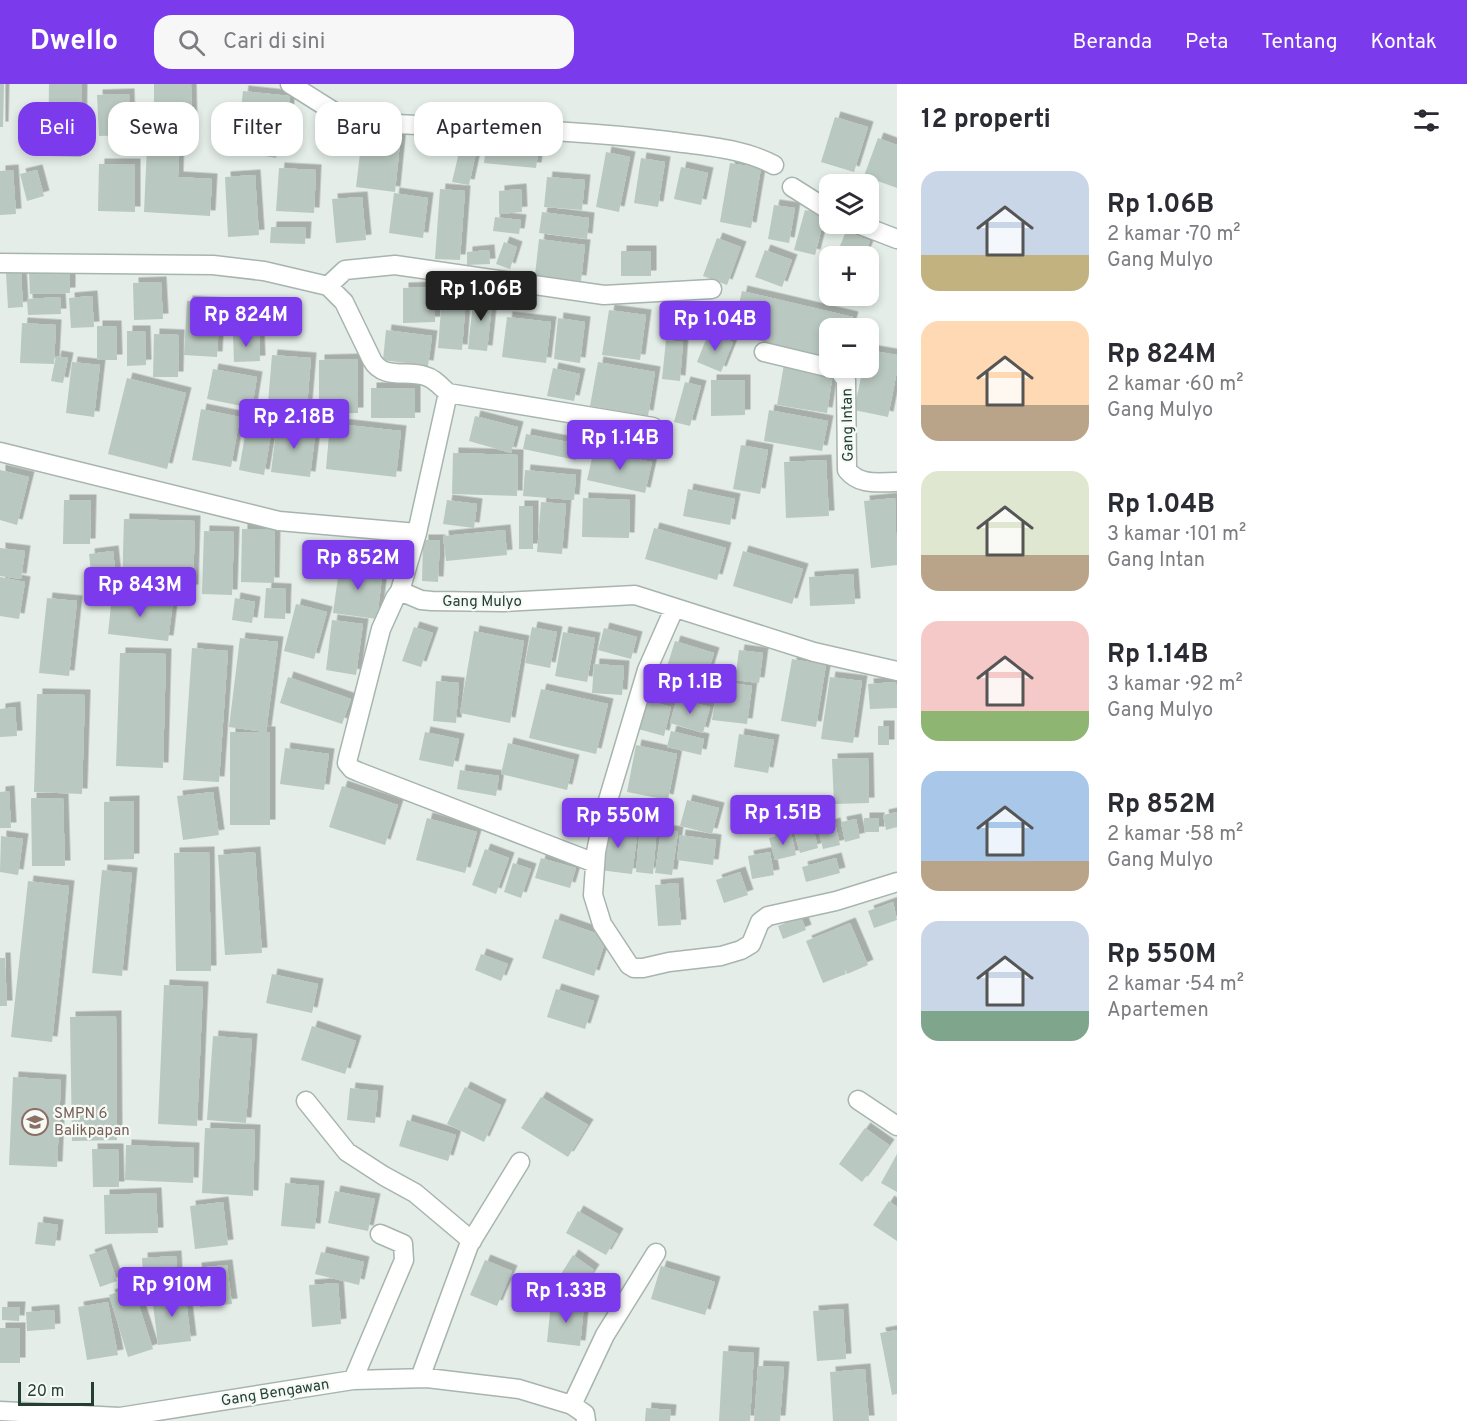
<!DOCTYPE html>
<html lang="id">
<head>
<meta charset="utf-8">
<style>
  body { margin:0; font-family:Overpass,sans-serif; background:#f7f7f7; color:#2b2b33; height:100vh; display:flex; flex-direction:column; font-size:22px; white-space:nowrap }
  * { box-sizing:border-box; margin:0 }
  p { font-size:20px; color:#7c7c81 }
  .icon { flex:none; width:33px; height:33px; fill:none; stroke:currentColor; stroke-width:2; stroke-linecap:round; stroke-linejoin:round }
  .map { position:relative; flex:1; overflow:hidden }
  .sheet { display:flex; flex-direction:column; background:#fff; width:570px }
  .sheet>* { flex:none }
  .banner { position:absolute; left:18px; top:18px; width:570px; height:54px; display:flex; gap:12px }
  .buttons { position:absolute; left:819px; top:90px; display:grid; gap:12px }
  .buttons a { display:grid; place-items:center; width:60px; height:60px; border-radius:12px; background:#fff; box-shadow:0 3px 9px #0003; font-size:30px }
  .scale { position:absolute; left:18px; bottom:15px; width:76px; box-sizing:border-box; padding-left:6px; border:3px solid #243e33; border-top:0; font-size:16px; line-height:21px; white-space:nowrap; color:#243e33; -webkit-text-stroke:4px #f5faf6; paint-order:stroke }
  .price { position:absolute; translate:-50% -51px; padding:0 14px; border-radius:6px; background:#7c3aed; color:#fff; font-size:20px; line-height:39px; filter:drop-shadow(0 2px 3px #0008) }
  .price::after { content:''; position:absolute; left:50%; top:36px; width:18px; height:14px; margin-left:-9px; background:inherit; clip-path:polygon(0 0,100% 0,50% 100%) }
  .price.active { background:#222; color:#fff }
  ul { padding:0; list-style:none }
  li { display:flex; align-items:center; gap:18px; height:150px; padding:0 24px }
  li span { display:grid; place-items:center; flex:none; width:168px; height:120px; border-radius:18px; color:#555 }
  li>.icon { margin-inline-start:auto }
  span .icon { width:72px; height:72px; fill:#fffc; stroke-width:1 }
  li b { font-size:26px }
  h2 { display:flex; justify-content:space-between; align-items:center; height:72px; padding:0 24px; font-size:26px }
  .chip { padding:0 21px; border-radius:18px; background:#fff; box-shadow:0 3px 9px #0003; font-size:21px; line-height:54px }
  .chip.active { background:#7c3aed; color:#fff }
  header { display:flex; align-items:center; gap:36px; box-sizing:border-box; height:84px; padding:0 30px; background:#7c3aed; color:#fff }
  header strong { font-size:28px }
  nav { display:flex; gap:33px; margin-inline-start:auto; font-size:21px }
  .search { width:420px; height:54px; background:#f7f7f7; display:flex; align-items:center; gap:15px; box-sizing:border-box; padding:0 21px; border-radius:18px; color:#7c7c81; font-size:22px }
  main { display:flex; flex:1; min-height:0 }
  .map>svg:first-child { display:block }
</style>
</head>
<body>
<header>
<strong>Dwello</strong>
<div class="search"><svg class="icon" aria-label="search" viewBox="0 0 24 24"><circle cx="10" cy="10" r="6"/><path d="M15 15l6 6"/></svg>Cari di sini</div>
<nav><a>Beranda</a><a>Peta</a><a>Tentang</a><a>Kontak</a></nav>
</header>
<main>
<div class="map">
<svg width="897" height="1337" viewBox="0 0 897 1337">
  <defs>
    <filter id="shadow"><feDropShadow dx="5.5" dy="-5.5" stdDeviation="0" flood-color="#0004"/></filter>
  </defs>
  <rect width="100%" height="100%" fill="#e4ede8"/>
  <!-- building -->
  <path fill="#b9c8c0" filter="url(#shadow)" d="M0 0H4L3 43H0Z
    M49 0H82L81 73 48 72Z
    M154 0H191L192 51H154Z
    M243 7 290 12 287 41 240 36Z
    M129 10 130 51 99 52 97 11Z
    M835 33 868 43 854 88 821 78Z
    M230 40 280 48 276 74 225 65Z
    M319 43 355 44 354 64 319 63Z
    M363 45 401 49 395 108 356 103Z
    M463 51 479 55 469 101 452 98Z
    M878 54 897 61V104L864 92Z
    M147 62 179 64 178 93 212 95 210 132 144 128Z
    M486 63 538 69 536 84 484 79Z
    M606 68 630 73 619 128 596 123Z
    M641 74 665 78 658 123 634 119Z
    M730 79 761 84 751 144 720 138Z
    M99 80H135V128L98 127Z
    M681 83 708 89 701 121 674 115Z
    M279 84 316 86 314 129 276 127Z
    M13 86 16 130 0 131V87Z
    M37 86 44 112 27 117 20 90Z
    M255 91 259 151 228 153 225 93Z
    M547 93 585 96 582 126 544 123Z
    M440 105 465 107 460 176 435 175Z
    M521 105 522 128 499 130V107Z
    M394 109 428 114 423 154 389 149Z
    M362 113 366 156 336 159 332 115Z
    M774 121 795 124 789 159 768 155Z
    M805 126 825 131 815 171 794 166Z
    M542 128 589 134 587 155 539 149Z
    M495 133 521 136 519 150 493 147Z
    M271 143H306L305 160 270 159Z
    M846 147 870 157 864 172H836Z
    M717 154 741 163 727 201 703 192Z
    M539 155 585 161 581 197 535 191Z
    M504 158 517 163 510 185 496 180Z
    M489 166 490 180 467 181V168Z
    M765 166 792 176 782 203 755 193Z
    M621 167H651V192H621Z
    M70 186V209L30 210 29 187Z
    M21 188 23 223 8 224 6 189Z
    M161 198 163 235 134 236 133 199Z
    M435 203V238L403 239V204Z
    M742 207 853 233 850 244H830V274L732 250Z
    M474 209 493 211 487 267 468 265Z
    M92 212 94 243 71 244 69 214Z
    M442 212 466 214 462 266 438 264Z
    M60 213 61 230 28 231 27 215Z
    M187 217 220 219 217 273 184 271Z
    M609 226 646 231 640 276 602 271Z
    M507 233 551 238 546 279 502 273Z
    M558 234 585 238 580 279 554 275Z
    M22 239 56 241 54 280 20 279Z
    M97 242H116L117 276H97Z
    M386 246 432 252 428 282 383 276Z
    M127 247H145L146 281 127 282Z
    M709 248 733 258 721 288 697 278Z
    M154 250 179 251 178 293H153Z
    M233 250H259L260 277 234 278Z
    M666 256 683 258 680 297 662 295Z
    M868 266 897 271V287L888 333 854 326 863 284H868Z
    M272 271 311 274 306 334 267 331Z
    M56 272 68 274 63 299 51 297Z
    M358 275V329L319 330V276Z
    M72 278 100 281 94 333 66 329Z
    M598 278 655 288 648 332 590 322Z
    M784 280 833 289 827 329 777 321Z
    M553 284 580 290 574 317 547 312Z
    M213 285 257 293 252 324 207 315Z
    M127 294 186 309 167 385 108 370Z
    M711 296H745V331L711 332Z
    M685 298 701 302 690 342 674 338Z
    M371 304H415V334H371Z
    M201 325 240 333 231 383 192 376Z
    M769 326 828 337 822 367 764 357Z
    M475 332 518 343 511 369 469 357Z
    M330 339 401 347 396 393 326 385Z
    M247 340 272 345 264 391 239 386Z
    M277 340 316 344 310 393 271 388Z
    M526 350 579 360 576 376 523 365Z
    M741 361 768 366 760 410 733 405Z
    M594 366 652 378 645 409 587 396Z
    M453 369 518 371 517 412 452 410Z
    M826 376 829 432 786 434 784 378Z
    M0 386 29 393 17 441 0 436Z
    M525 386 576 391 574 416 523 412Z
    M688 405 735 415 730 441 683 432Z
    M583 414 630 416 629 454 582 453Z
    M895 414 897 481 871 484 864 417Z
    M64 416H91L90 460H63Z
    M447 416 477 420 474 444 443 440Z
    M541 418 566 420 562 470 537 468Z
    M519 422H533V465H519Z
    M124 435 195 437 193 506 122 504Z
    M654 444 726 464 717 496 645 475Z
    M242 445H275L274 499 241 498Z
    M505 446 507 471 446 477 443 452Z
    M204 447 234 448 232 511 202 510Z
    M423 456H440L438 498 422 497Z
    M0 464 25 467 21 495 0 492Z
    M113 467 116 494 92 497 89 470Z
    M743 467 803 485 792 520 733 502Z
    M340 479 383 485 377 535 333 529Z
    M853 490 855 520 810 522 809 493Z
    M0 493 25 498 19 535 0 532Z
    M266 504 286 505 285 535 264 534Z
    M112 511 173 518 168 557 108 550Z
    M47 514 77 517 69 592 39 589Z
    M235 514 255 518 252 539 232 536Z
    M296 520 327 528 314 575 284 567Z
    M332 536 363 540 356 591 326 586Z
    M414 543 433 549 421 583 402 577Z
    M532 543 557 548 550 584 525 579Z
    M604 544 637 553 631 575 598 566Z
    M474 547 524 557 510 639 460 629Z
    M563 548 595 554 587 598 555 592Z
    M240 554 278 558 266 648 229 643Z
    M675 557 714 569 700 614 661 602Z
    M192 564 228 567 219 698 183 696Z
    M739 566 763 569 759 599 735 596Z
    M120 569 166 570 163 684 116 682Z
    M792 575 826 581 816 643 781 637Z
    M594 580 624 582 622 611 592 609Z
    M288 593 351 615 342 640 280 619Z
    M830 593 862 597 853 659 821 655Z
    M436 597 459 599 456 639 433 637Z
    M718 597 752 602 747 640 712 636Z
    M896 598 897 624 870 625 868 600Z
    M541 605 608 620 596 670 529 654Z
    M37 610 85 611 82 710 34 708Z
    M677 614 710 623 703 649 670 639Z
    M646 616 671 623 664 652 638 645Z
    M15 623 17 652 0 653V625Z
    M878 642H889V661H878Z
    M671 647 704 655 701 671 667 663Z
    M230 648H270V741H230Z
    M425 648 459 655 453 683 419 676Z
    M739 650 774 656 768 689 734 683Z
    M508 659 574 676 567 706 501 690Z
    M636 661 677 670 668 716 627 708Z
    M285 664 329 670 324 706 280 700Z
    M868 674 869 719 834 720 832 675Z
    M460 686 499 692 496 712 457 705Z
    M342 702 398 721 385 761 329 743Z
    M9 707 11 744H0V708Z
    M213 708 219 751 183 756 177 712Z
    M31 714H63L65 782H32Z
    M687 716 719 724 712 750 680 742Z
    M134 717V775L104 776V718Z
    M897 728V743L886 746 883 731Z
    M427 734 477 748 465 789 416 776Z
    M864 734H879V748H864Z
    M856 735 860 754 845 758 841 738Z
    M835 739 840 761 823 765 818 744Z
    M605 741 638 745 632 790 599 786Z
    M640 741 657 743 653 790 636 788Z
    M813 743 818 764 800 769 794 747Z
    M661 746 678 748 672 791 655 789Z
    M791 749 796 771 775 776 769 754Z
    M680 751 716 756 713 781 677 776Z
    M1 752 23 755 18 791 0 788Z
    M485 765 509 774 496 810 472 801Z
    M209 768 211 887H176L174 769Z
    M255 768 262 869 225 871 218 771Z
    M770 768 774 791 752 795 748 772Z
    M541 774 576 784 570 804 535 794Z
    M836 774 840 789 806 798 802 783Z
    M513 779 531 785 521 814 504 808Z
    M102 786 132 789 122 892 92 889Z
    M740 788 748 811 724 819 716 796Z
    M28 797 69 802 52 958 11 953Z
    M678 799 681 841 658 842 655 801Z
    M893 818 897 836 874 844 868 827Z
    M801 833 806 846 783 855 778 842Z
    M555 835 607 853 594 892 542 874Z
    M850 839 868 881 847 890 836 864 846 890 823 899 806 857Z
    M481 870 508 880 501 897 475 886Z
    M0 874H5L7 922H0Z
    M272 890 318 900 312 929 266 919Z
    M164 901 203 903 197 1042 158 1040Z
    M556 905 594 917 585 945 547 933Z
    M116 932 117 1056 72 1057 70 933Z
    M312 942 356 957 345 990 301 976Z
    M213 952 252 955 246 1039 207 1036Z
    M13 993 61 996 57 1083 9 1081Z
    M465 1003 501 1021 484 1058 447 1040Z
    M350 1004 378 1007 375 1039 347 1036Z
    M541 1013 588 1041 568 1073 521 1044Z
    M407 1036 456 1051 448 1077 399 1062Z
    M205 1044 255 1046 253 1112 202 1109Z
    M865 1044 889 1061 862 1098 839 1080Z
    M126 1061 194 1064 193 1099 125 1096Z
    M92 1065H118L119 1103H93Z
    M897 1070V1108L881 1099Z
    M285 1099 319 1102 315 1145 281 1142Z
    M335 1107 375 1115 368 1147 328 1139Z
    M156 1109 158 1149 105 1150 104 1111Z
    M889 1117 897 1123V1157L873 1141Z
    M223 1118 228 1161 195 1165 190 1122Z
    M578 1127 618 1150 606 1171 566 1149Z
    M38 1138 58 1141 55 1162 35 1160Z
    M106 1165 117 1197 100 1203 89 1171Z
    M321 1168 364 1178 359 1201 315 1190Z
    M573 1171 594 1186 582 1204 561 1190Z
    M176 1172 178 1208 144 1210 142 1174Z
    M485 1176 512 1187 497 1222 470 1211Z
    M227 1181 232 1220 200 1223 196 1184Z
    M661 1182 715 1198 705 1231 651 1215Z
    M338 1199 341 1240 312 1243 309 1201Z
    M133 1203 153 1265 128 1273 109 1211Z
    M185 1207 191 1257 158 1261 152 1212Z
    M108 1218 118 1271 87 1276 78 1223Z
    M551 1219 584 1222 580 1262 547 1258Z
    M2 1223H20L19 1237 2 1236Z
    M843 1225 846 1275 817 1277 813 1227Z
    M54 1226 55 1245 27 1247 26 1228Z
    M0 1244H20V1279H0Z
    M897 1246V1310L892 1311 880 1249Z
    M723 1267 754 1269 750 1337H719Z
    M758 1282 784 1283 780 1337H754Z
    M865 1285 869 1337H833L830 1288Z
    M646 1324 671 1326 670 1337H645Z"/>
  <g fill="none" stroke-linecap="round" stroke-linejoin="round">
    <defs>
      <path id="street" d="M290 0 341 32 374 39C472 44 571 45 668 57 704 62 742 64 774 81
        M792 103 830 127
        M858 140 897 155
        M0 179 213 181 264 187 328 202 344 218 372 276C383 296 406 286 425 292 434 294 441 303 448 309L653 343
        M328 202 345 186 395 181 604 211 712 205
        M764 268 839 286 846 296 847 386C860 402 878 398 897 398
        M0 368 279 437 417 449 400 507 421 516 432 517 503 518 635 511 814 568 897 587
        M417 449 448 309
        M400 507 395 514 381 545 348 674 347 679 352 685 359 688 595 779
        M674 525 647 586 603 733 596 768 593 811 602 840 629 881 634 884H643L669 878 721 872 741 866 751 860 760 838 768 832 836 817 897 798
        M858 1016 897 1042
        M306 1017 347 1068 384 1092 415 1109 472 1157
        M420 1294 469 1161 520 1078
        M353 1296 404 1176 403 1160 380 1150
        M572 1321 605 1251 656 1169
        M0 1327 120 1333 353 1296 427 1294 519 1305 572 1321 585 1330 586 1337"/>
    </defs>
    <!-- street casing -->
    <use href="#street" stroke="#a7b5ae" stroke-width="21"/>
    <!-- street -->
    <use href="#street" stroke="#fff" stroke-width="18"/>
  </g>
  <!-- icons -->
  <defs>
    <symbol id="school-ring" viewBox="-11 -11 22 22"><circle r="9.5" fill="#f5faf6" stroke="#8d6e63" stroke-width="1.5"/><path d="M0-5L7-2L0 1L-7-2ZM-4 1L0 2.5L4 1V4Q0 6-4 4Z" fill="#8d6e63"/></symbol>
  </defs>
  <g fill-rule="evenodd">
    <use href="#school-ring" x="20" y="1023" width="30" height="30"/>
  </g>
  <g text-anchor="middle" stroke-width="4.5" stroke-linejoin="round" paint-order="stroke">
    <!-- street labels -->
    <g font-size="15" fill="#243e33" stroke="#f5faf6">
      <text transform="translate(847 341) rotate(-91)" y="5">Gang Intan</text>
      <text x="482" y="522">Gang Mulyo</text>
      <text transform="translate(275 1308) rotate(-9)" y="5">Gang Bengawan</text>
    </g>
    <!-- education labels -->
    <g font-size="15" fill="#785e54" stroke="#f5faf6" text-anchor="start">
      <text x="54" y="1034">SMPN 6<tspan x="54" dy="17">Balikpapan</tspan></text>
    </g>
  </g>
</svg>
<div class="buttons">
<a><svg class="icon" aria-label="layers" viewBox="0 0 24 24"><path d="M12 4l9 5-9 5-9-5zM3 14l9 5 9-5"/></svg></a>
<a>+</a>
<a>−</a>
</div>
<div class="scale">20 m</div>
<b class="price active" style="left:481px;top:238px">Rp 1.06B</b>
<b class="price" style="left:246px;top:264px">Rp 824M</b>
<b class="price" style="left:715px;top:268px">Rp 1.04B</b>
<b class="price" style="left:294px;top:366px">Rp 2.18B</b>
<b class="price" style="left:620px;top:387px">Rp 1.14B</b>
<b class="price" style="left:358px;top:507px">Rp 852M</b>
<b class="price" style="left:140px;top:534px">Rp 843M</b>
<b class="price" style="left:690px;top:631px">Rp 1.1B</b>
<b class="price" style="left:783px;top:762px">Rp 1.51B</b>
<b class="price" style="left:618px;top:765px">Rp 550M</b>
<b class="price" style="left:172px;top:1234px">Rp 910M</b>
<b class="price" style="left:566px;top:1240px">Rp 1.33B</b>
<div class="banner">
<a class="chip active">Beli</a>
<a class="chip">Sewa</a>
<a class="chip">Filter</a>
<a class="chip">Baru</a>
<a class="chip">Apartemen</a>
</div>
</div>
<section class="sheet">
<h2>12 properti<svg class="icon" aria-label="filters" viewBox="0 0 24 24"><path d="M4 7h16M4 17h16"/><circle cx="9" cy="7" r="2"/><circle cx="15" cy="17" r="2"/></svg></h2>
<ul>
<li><span style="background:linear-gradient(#c9d6e8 70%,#c2b280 0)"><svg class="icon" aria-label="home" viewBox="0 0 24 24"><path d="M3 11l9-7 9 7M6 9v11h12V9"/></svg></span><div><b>Rp 1.06B</b><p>2 kamar · 70 m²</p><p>Gang Mulyo</p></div></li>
<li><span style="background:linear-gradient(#ffd9b3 70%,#b9a48a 0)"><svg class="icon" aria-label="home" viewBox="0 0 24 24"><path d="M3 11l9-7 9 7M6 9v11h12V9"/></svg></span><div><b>Rp 824M</b><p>2 kamar · 60 m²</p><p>Gang Mulyo</p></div></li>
<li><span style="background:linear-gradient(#dfe7d0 70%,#b9a48a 0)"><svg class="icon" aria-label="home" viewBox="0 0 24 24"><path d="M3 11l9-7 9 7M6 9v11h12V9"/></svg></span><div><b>Rp 1.04B</b><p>3 kamar · 101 m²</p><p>Gang Intan</p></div></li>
<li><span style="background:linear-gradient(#f6c9c9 75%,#8fb573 0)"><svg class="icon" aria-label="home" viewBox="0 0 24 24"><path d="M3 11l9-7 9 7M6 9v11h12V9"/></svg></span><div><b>Rp 1.14B</b><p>3 kamar · 92 m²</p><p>Gang Mulyo</p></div></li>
<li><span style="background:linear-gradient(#a9c7e8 75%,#b9a48a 0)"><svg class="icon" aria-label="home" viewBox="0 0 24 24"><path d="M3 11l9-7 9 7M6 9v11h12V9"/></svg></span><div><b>Rp 852M</b><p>2 kamar · 58 m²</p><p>Gang Mulyo</p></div></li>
<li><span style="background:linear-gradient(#c9d6e8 75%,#7fa58c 0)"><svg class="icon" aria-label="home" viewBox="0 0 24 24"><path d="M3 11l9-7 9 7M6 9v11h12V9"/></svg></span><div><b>Rp 550M</b><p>2 kamar · 54 m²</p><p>Apartemen</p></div></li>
</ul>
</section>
</main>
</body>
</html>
